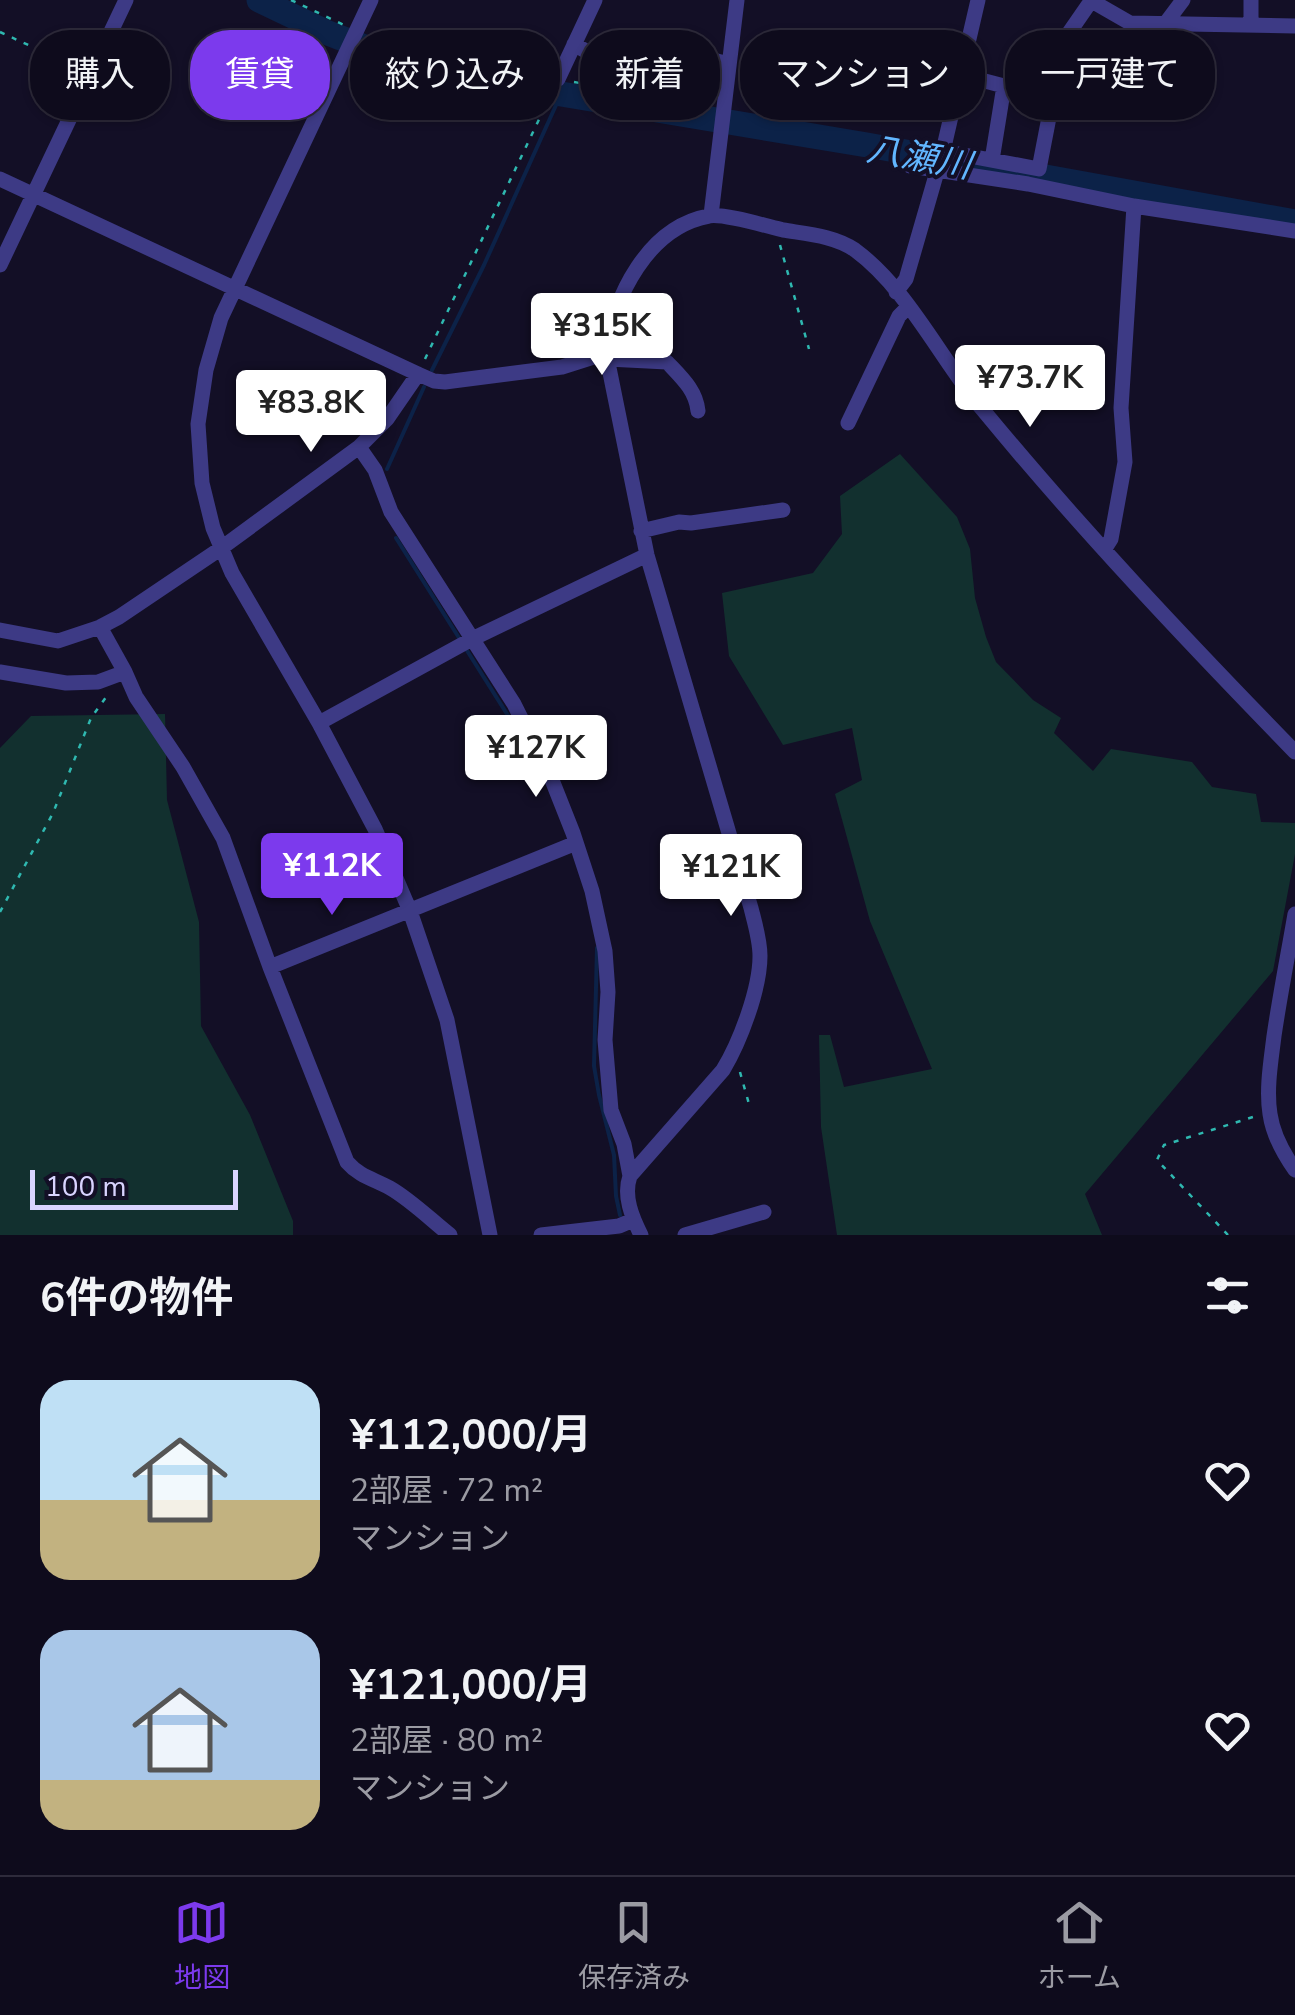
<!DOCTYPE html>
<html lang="ja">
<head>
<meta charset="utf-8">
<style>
  body { margin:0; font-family:"Nunito Sans","Noto Sans JP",sans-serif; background:#171425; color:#f1f3f6; height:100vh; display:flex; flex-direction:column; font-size:38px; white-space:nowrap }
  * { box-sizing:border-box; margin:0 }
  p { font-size:32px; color:#9b9ba3 }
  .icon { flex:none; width:55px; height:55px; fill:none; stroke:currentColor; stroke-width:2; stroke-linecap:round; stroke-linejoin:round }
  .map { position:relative; height:1235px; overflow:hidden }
  .details { display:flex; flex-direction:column; background:#0e0b1c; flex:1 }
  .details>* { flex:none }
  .guide { position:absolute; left:30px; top:30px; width:1235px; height:90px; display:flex; gap:20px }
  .scale { position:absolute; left:30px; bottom:25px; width:208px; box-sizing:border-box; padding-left:10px; border:5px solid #d9d4ff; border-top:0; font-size:28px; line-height:35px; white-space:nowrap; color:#d9d4ff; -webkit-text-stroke:8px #130f26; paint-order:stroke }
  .price { position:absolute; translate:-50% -85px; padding:0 22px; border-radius:10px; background:#fff; color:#222; font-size:32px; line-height:65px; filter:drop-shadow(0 2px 5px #0008) }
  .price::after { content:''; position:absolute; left:50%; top:60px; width:30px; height:22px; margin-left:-15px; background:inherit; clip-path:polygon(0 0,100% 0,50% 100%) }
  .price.current { background:#7c3aed; color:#fff }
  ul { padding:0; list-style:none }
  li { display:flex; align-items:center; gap:30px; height:250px; padding:0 40px }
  li span { display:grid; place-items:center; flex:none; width:280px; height:200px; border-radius:30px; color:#555 }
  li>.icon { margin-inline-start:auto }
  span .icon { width:120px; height:120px; fill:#fffc; stroke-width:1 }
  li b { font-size:42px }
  h2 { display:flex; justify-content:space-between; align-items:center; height:120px; padding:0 40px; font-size:42px }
  .tag { padding:0 35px; border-radius:40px; background:#0e0b1c; box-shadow:0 2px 8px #0004,0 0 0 2px #2e2b3b; font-size:35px; line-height:90px }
  .tag.current { background:#7c3aed; color:#fff }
  .dock { display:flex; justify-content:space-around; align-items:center; height:140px; border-top:2px solid #2e2b3b; background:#0e0b1c; font-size:28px; color:#9b9ba3 }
  .dock a { display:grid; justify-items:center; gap:5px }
  .dock .current { color:#7c3aed }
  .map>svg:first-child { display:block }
</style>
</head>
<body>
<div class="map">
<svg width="1295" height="1235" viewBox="0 0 1295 1235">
  <rect width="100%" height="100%" fill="#130f26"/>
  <!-- green -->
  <path fill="#12302f" d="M900 454 957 517 970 549 975 598 986 637 996 662 1033 700 1061 718 1054 733 1093 771 1111 749 1192 762 1212 787 1256 794 1261 822 1295 823V854L1273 971 1085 1194 1102 1235H837L821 1127 819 1035H830L844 1087 932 1069 870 921 835 794 862 780 852 728 783 745 729 656 722 593 813 573 842 534 840 496Z
    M165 714 167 800 199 922 201 1026 250 1115 293 1221V1235H0V748L31 716Z"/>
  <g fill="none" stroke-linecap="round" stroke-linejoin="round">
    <!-- stream -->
    <path stroke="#0c2248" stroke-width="4" d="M432 370 484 265 561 94
      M387 469 424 387
      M396 538 461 641
      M466 649 526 744 541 774
      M597 948 594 1066 599 1095 614 1155 616 1196 620 1215"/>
    <!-- river -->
    <path stroke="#0c2248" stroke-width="25" d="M259 0 328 33 380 53 453 76 867 145 1295 222"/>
    <!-- path -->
    <path stroke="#2fb8b0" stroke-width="2.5" stroke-dasharray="5 8" stroke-linecap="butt" d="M291 0 344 25
      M0 32 76 67
      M370 35 412 53 541 76
      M574 82 709 106
      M780 245 809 349
      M425 359 543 111
      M0 912 53 813 91 718 109 693
      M740 1072 749 1104
      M1228 1235 1157 1160 1164 1145 1253 1117"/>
    <!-- minor -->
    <path stroke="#3d3a85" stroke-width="15" d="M371 0 221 318 206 370 198 424 202 483 213 528 232 573 319 723 375 829 410 911 447 1020 490 1235
      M1090 0 1130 23 1295 26
      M1165 24 1183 0
      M1251 25V0
      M574 44 609 65C649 51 687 51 728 64
      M962 75 1004 86 992 160
      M558 79 595 0
      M943 151 1039 169 1064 40 1091 1
      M910 166 1028 184 1134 206 1295 231
      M0 179 418 374 434 381 445 382 562 367 606 353C613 297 648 227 709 216 723 213 766 226 783 230 807 234 835 236 855 250 908 289 941 360 983 410 1081 529 1187 641 1295 752
      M711 215 737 0
      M0 265 126 0
      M896 292 906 279 943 151 978 0
      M606 353 647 555 751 908C755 924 760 940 760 956 760 989 740 1042 723 1070L630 1176C623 1196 632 1217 641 1235
      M608 359 667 362C681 377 696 390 698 411
      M848 423 899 316 908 307
      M359 447 375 470 391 512 514 704 552 780 573 833 592 891 605 951 608 992 605 1040 611 1110 624 1144 630 1176
      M641 531 679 522 691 523 783 510
      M1104 550 1111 539 1125 462 1121 408 1134 206
      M100 627 125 672 136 697 183 767 223 838 270 967 347 1162C360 1177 374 1179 390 1188 411 1200 431 1220 450 1235
      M0 630 58 641 100 627 119 617 220 549 359 447 387 419 418 374
      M0 672 66 683 98 682 125 672
      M319 723 472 639 647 555
      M1295 914C1288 955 1280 995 1274 1036 1271 1061 1266 1089 1270 1114 1273 1135 1283 1153 1295 1170
      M270 967 576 843
      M541 1235 619 1226 633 1220
      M685 1235 764 1212"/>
  </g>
  <g text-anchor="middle" stroke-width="8" stroke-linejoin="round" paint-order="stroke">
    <!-- water labels -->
    <g font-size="35" font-style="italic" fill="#62b6ff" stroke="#130f26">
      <text transform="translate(919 157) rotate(10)" y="12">八瀬川</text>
    </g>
  </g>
</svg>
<div class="scale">100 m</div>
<b class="price" style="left:602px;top:378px">¥315K</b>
<b class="price" style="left:1030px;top:430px">¥73.7K</b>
<b class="price" style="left:311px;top:455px">¥83.8K</b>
<b class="price" style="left:536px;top:800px">¥127K</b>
<b class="price current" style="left:332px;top:918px">¥112K</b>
<b class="price" style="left:731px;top:919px">¥121K</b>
<div class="guide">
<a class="tag">購入</a>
<a class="tag current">賃貸</a>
<a class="tag">絞り込み</a>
<a class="tag">新着</a>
<a class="tag">マンション</a>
<a class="tag">一戸建て</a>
</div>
</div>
<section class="details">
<h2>6件の物件<svg class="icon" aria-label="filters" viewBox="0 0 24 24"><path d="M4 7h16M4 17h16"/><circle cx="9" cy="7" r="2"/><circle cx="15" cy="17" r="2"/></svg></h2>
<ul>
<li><span style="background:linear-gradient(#bfe0f5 60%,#c2b280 0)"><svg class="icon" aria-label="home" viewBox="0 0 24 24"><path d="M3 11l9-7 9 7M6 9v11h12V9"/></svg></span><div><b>¥112,000/月</b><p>2部屋 · 72 m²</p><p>マンション</p></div><svg class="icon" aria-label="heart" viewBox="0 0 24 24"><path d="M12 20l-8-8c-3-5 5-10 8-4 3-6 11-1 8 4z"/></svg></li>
<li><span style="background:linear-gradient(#a9c7e8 75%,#c2b280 0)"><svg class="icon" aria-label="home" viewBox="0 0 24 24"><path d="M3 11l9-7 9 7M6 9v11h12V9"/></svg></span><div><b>¥121,000/月</b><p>2部屋 · 80 m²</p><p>マンション</p></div><svg class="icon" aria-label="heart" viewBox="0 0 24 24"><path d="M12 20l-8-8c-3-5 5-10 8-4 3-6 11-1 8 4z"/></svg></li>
</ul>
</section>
<nav class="dock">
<a class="current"><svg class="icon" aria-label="map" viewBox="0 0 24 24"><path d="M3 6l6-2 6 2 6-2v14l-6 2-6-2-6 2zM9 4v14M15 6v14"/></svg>地図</a>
<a><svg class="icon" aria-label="saved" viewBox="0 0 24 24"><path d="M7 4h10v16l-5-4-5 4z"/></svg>保存済み</a>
<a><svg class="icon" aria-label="home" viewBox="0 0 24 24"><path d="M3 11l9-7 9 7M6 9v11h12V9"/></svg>ホーム</a>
</nav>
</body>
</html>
